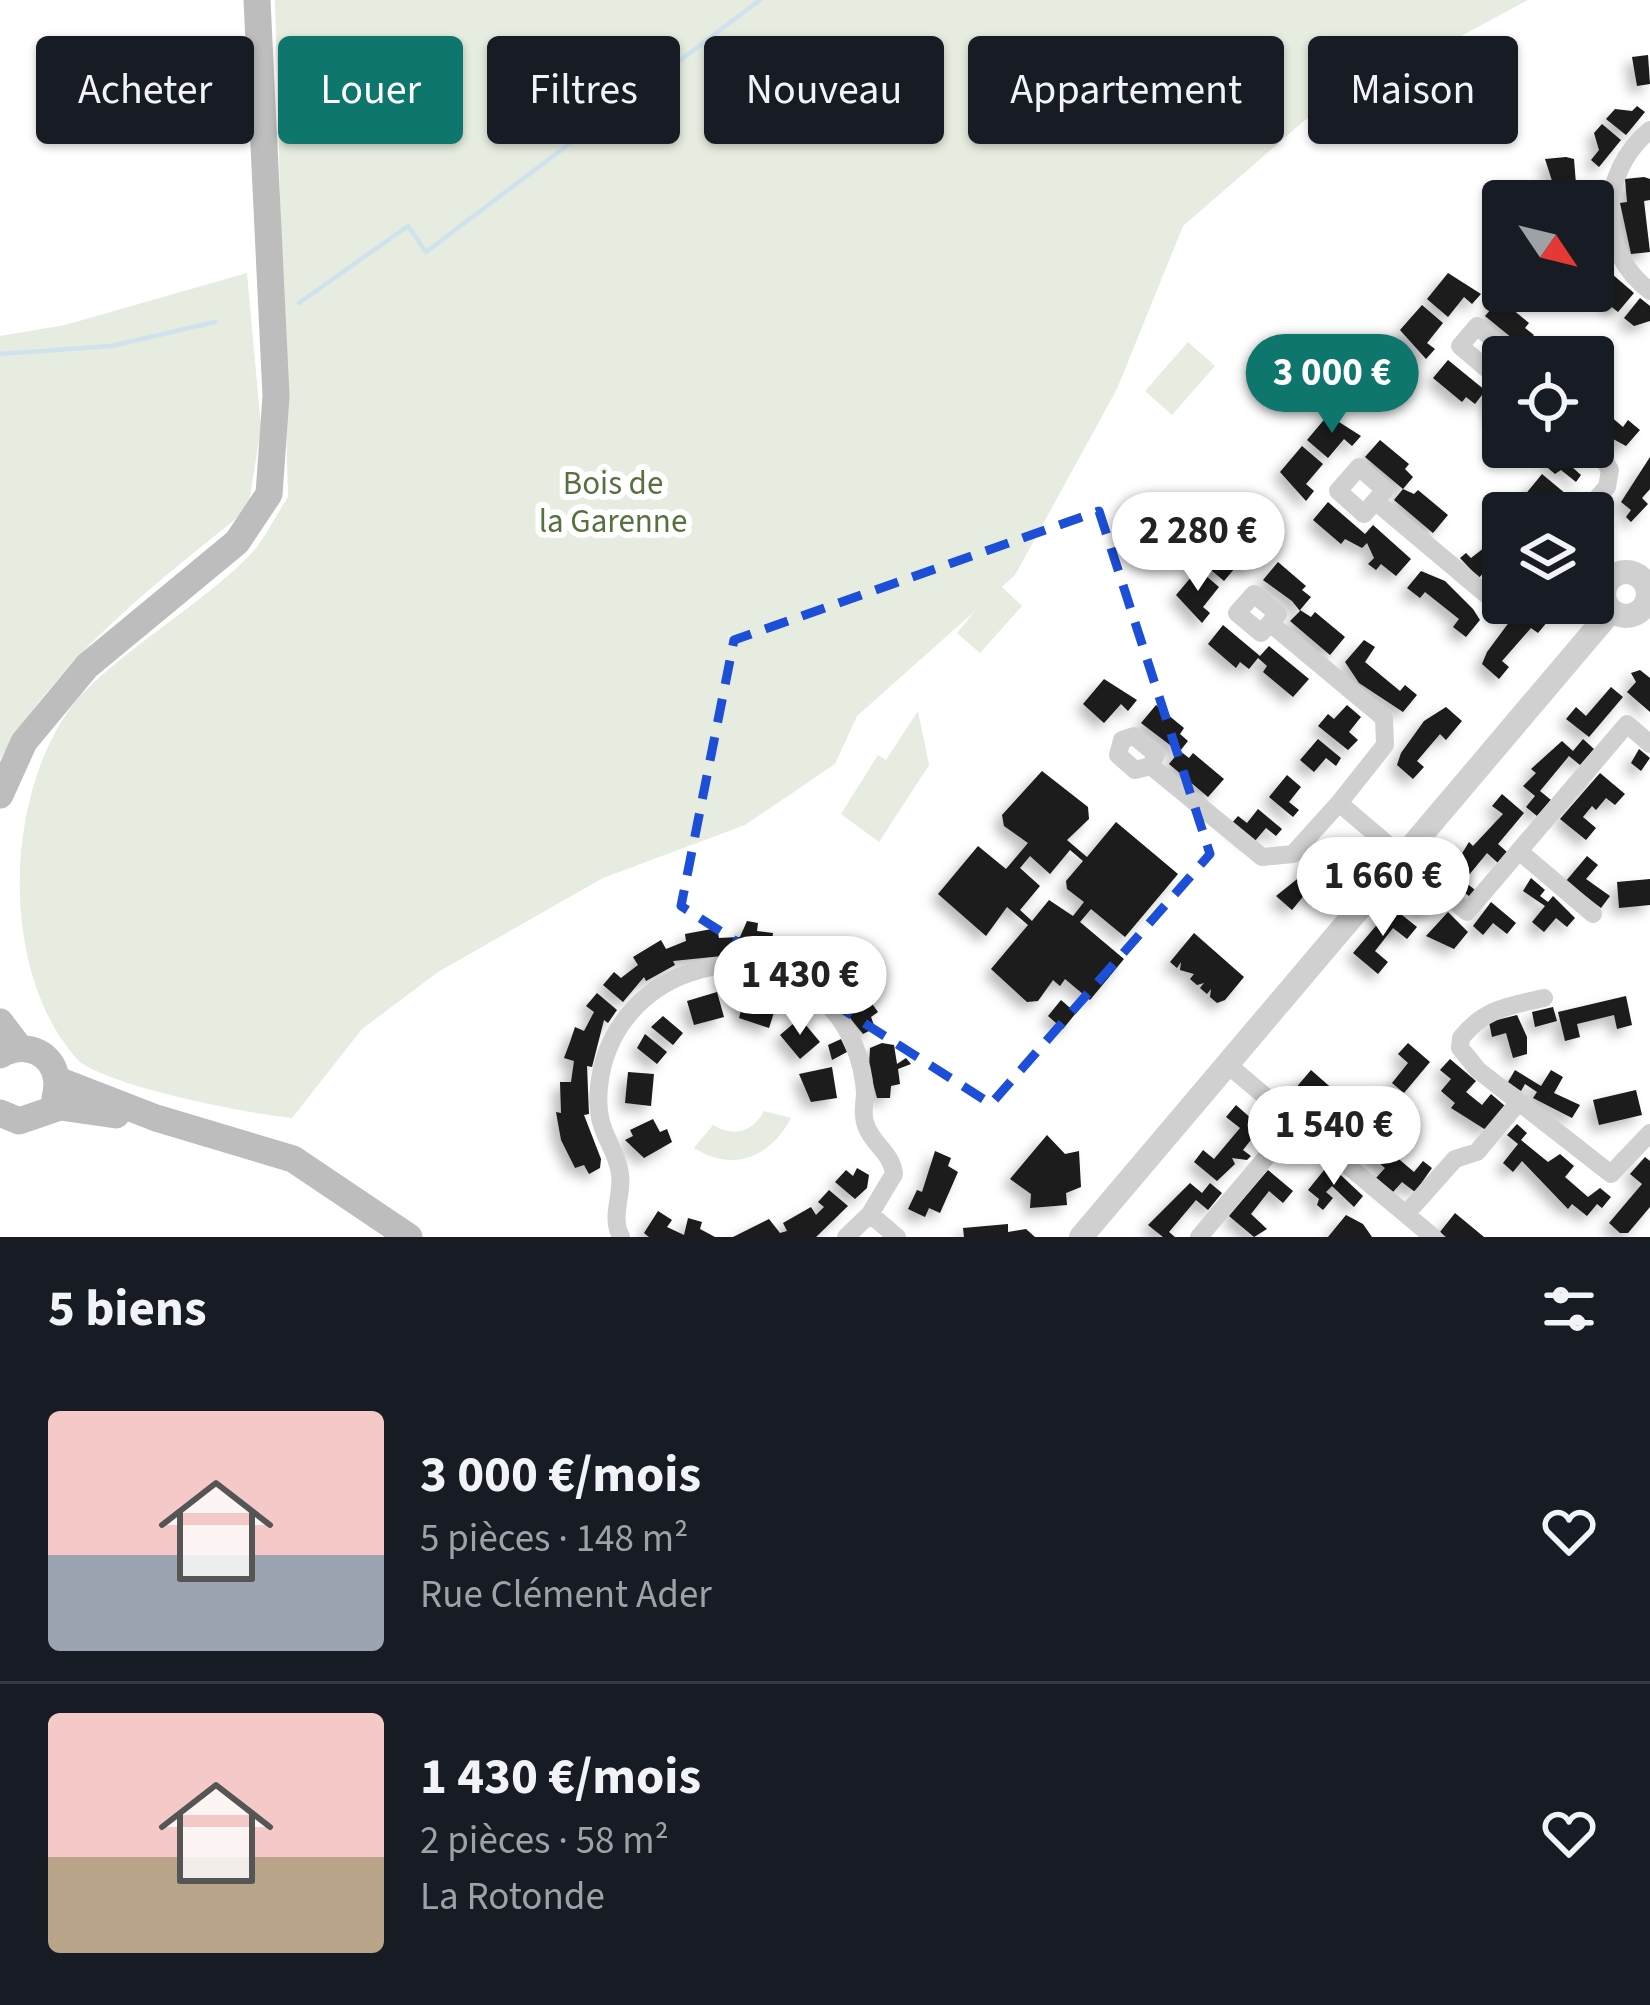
<!DOCTYPE html>
<html lang="fr">
<head>
<meta charset="utf-8">
<style>
  body { margin:0; font-family:"Source Sans 3",sans-serif; background:#20242c; color:#f1f3f6; height:100vh; display:flex; flex-direction:column; font-size:45px; white-space:nowrap }
  * { box-sizing:border-box; margin:0 }
  p { font-size:39px; color:#9ea1a6 }
  .icon { flex:none; width:66px; height:66px; fill:none; stroke:currentColor; stroke-width:2; stroke-linecap:round; stroke-linejoin:round }
  .map { position:relative; height:1237px; overflow:hidden }
  .drawer { display:flex; flex-direction:column; background:#171b24; flex:1 }
  .drawer>* { flex:none }
  .top-card { position:absolute; left:36px; top:36px; width:1578px; height:108px; display:flex; gap:24px }
  .needle { width:78px; rotate:125deg }
  .buttons { position:absolute; left:1482px; top:180px; display:grid; gap:24px }
  .buttons a { display:grid; place-items:center; width:132px; height:132px; border-radius:12px; background:#171b24; box-shadow:0 3px 9px #0004; font-size:60px }
  .price { position:absolute; translate:-50% -102px; padding:0 27px; border-radius:42px; background:#fff; color:#222; font-size:39px; line-height:78px; filter:drop-shadow(0 3px 6px #0008) }
  .price::after { content:''; position:absolute; left:50%; top:72px; width:36px; height:27px; margin-left:-18px; background:inherit; clip-path:polygon(0 0,100% 0,50% 100%) }
  .price.on { background:#0f766e; color:#fff }
  ul { padding:0; list-style:none }
  li { display:flex; align-items:center; gap:36px; height:300px; padding:0 48px }
  li+li { border-top:3px solid #363941 }
  li span { display:grid; place-items:center; flex:none; width:336px; height:240px; border-radius:12px; color:#555 }
  li>.icon { margin-inline-start:auto }
  span .icon { width:144px; height:144px; fill:#fffc; stroke-width:1 }
  li b { font-size:51px }
  h2 { display:flex; justify-content:space-between; align-items:center; height:144px; padding:0 48px; font-size:51px }
  .pill { padding:0 42px; border-radius:12px; background:#171b24; box-shadow:0 3px 9px #0004; font-size:42px; line-height:108px }
  .pill.on { background:#0f766e; color:#fff }
  .map>svg:first-child { display:block }
</style>
</head>
<body>
<div class="map">
<svg width="1650" height="1237" viewBox="0 0 1650 1237">
  <defs>
    <filter id="shadow"><feDropShadow dx="-7" dy="7" stdDeviation="6" flood-color="#0004"/></filter>
  </defs>
  <rect width="100%" height="100%" fill="#fff"/>
  <!-- green -->
  <path fill="#e6ecdf" d="M275 0H1528L1305 120 1183 226 1117 389 1015 575 1002 587 1022 606 980 653 957 633 975 611 857 716 835 764 745 825 603 878 438 972 362 1029 292 1118C245 1113 117 1088 80 1062 0 979 0 794 78 698 128 646 195 609 247 558 264 542 275 516 288 497Z
    M247 273 261 428 248 509C154 585 63 653 0 759V336L65 325Z
    M1188 342 1215 366 1172 415 1145 391Z
    M918 711 929 765 879 842 841 814 878 755 886 760Z
    M764 1111 791 1118C771 1157 732 1173 694 1148L713 1125C734 1137 752 1133 764 1111Z"/>
  <g fill="none" stroke-linecap="round" stroke-linejoin="round">
    <!-- stream -->
    <path stroke="#cfe2ee" stroke-width="4.5" d="M299 303 408 226 426 252 760 0
      M0 354 111 346 215 322"/>
  </g>
  <!-- building -->
  <path fill="#1a1a1a" fill-rule="evenodd" filter="url(#shadow)" d="M1648 55 1650 84 1637 86 1632 57Z
    M1637 106 1645 112 1626 135 1606 119 1615 109 1632 111Z
    M1602 124 1621 140 1599 167 1591 160 1599 150 1594 133Z
    M1566 157 1574 159 1576 184 1596 183 1598 198 1570 200 1569 185 1554 187 1545 159Z
    M1644 177 1650 179V200L1644 201 1650 252 1631 254 1620 203 1627 202 1625 179Z
    M1448 273 1481 294 1472 304 1464 297 1448 317 1427 299Z
    M1612 274 1634 293 1618 312 1608 304 1611 287 1605 282Z
    M1640 298 1650 306V321L1634 326 1624 318Z
    M1500 299 1529 323 1525 328 1534 335 1526 344 1550 357H1515L1523 347 1485 316Z
    M1422 305 1443 323 1427 343 1435 349 1426 359 1400 330Z
    M1448 360 1486 391 1494 382 1503 391V422L1487 408 1491 403 1482 395 1475 404 1466 397 1462 402 1433 378Z
    M1596 388 1602 393 1595 403 1623 427 1628 420 1640 430 1626 446 1593 428Z
    M1328 415 1361 436 1352 446 1344 439 1328 458 1307 440Z
    M1380 440 1409 464 1405 469 1413 477 1403 489 1414 494 1418 490 1448 515 1433 533 1394 500 1403 489 1365 457Z
    M1302 446 1323 464 1306 484 1314 491 1306 501 1280 472Z
    M1565 447 1584 452 1572 467 1581 475 1576 482 1561 470 1555 474 1548 468Z
    M1650 457V489L1642 498 1648 504 1631 522 1626 517 1631 510 1621 502Z
    M1542 474 1566 494 1560 501 1550 493 1538 507 1524 496Z
    M1328 502 1365 534 1373 525 1411 559 1396 576 1381 564 1376 570 1368 564 1374 558 1367 543 1362 548 1345 539 1341 544 1313 520Z
    M1224 538 1256 560 1248 569 1240 562 1224 581 1203 563Z
    M1493 541 1503 550V572L1492 562 1479 578 1460 558 1466 553 1471 558Z
    M1278 562 1306 586 1302 590 1311 597 1300 610 1311 617 1315 612 1345 637 1330 655 1290 621 1300 611 1292 601 1263 580Z
    M1198 569 1219 587 1203 607 1210 613 1202 623 1176 595Z
    M1421 571 1445 581 1473 609 1480 620 1466 637 1453 627 1459 619 1425 592 1420 598 1407 588Z
    M1531 607 1548 621 1538 633 1531 628 1502 661 1509 667 1499 679 1482 664 1487 652 1510 621Z
    M1223 625 1260 656 1269 646 1309 679 1293 697 1263 672 1267 666 1258 658 1249 669 1240 662 1236 668 1208 644Z
    M1364 640 1375 647 1365 662 1400 691 1405 685 1417 695 1403 712 1359 683 1345 662Z
    M1640 670 1650 678V712L1627 692 1636 682 1631 673Z
    M1104 679 1137 700 1128 711 1121 704 1104 723 1083 704Z
    M1611 687 1623 697 1589 737 1566 719 1576 707 1586 716Z
    M1156 705 1184 728 1180 734 1188 741 1180 751 1189 758 1193 753 1224 779 1208 797 1169 764 1177 754 1170 745 1141 723Z
    M1347 705 1361 717 1349 732 1358 740 1348 750 1318 726 1328 714 1334 719Z
    M1446 707 1462 721 1446 740 1440 734 1417 761 1424 767 1413 779 1397 765 1401 753 1424 721Z
    M1318 739 1341 758 1336 766 1326 758 1314 772 1300 760Z
    M1583 739 1594 749 1580 765 1569 756 1540 791 1551 800 1537 816 1526 807 1535 796 1523 786 1536 773 1531 769 1562 741 1573 751Z
    M1639 749 1650 758 1641 771 1631 763Z
    M1042 771 1088 807 1089 819 1067 840 1087 857 1116 822 1178 874 1125 937 1091 909 1080 922 1124 959 1090 1000 1065 979 1060 986 1053 980 1038 1001 1027 1002 991 969 1028 925 1007 907 986 936 938 894 978 846 1006 869 1028 843 1004 826 1002 815ZM1070 850 1083 861 1066 881 1067 889 1084 902 1073 916 1049 900 1032 921 1020 910 1040 886 1020 868 1030 856 1050 874Z
    M1600 773 1625 794 1615 805 1606 798 1596 810 1592 806 1583 817 1596 828 1586 840 1560 819Z
    M1287 775 1301 787 1289 802 1299 810 1293 817 1269 797Z
    M1502 794 1524 813 1498 844 1507 852 1498 863 1487 853 1464 881 1475 890 1470 897 1447 878 1469 842 1473 846 1503 814 1492 806Z
    M1258 809 1282 829 1276 836 1266 828 1254 842 1232 823 1238 816 1247 823Z
    M1587 856 1598 865 1586 879 1610 896 1601 908 1566 881Z
    M1306 872 1316 880 1323 872 1330 879 1313 899 1306 893 1292 910 1276 896Z
    M1531 878 1545 890 1540 896 1548 902 1553 896 1575 918 1567 927 1556 918 1544 932 1532 922 1545 906 1523 891Z
    M1650 879V905L1619 908 1617 882Z
    M1411 884 1435 901 1425 913 1400 897Z
    M1491 902 1516 923 1507 934 1493 923 1483 935 1473 926Z
    M1392 907 1417 927 1407 939 1393 928 1375 951 1388 962 1378 974 1353 953Z
    M1448 912 1468 932 1454 949 1426 936Z
    M747 921 758 923 757 931 773 933 772 942 794 949 798 941 827 957 823 965 831 973 822 983 770 956 721 952 722 956 673 961 675 965 646 981 644 977 623 1002 603 985 614 972 621 978 638 965 633 957 661 940 666 949 686 941 685 934 717 928 719 938 740 937Z
    M1194 933 1244 977 1225 1000 1217 1003 1210 997 1211 989 1207 994 1200 988 1204 983 1197 985 1190 979 1194 974 1180 970 1181 962 1177 968 1170 962Z
    M843 982 853 991 859 986 878 1012 871 1017 875 1028 863 1034 837 1002 841 999 835 992Z
    M717 992 724 1017 694 1025 687 1001Z
    M597 993 617 1010 608 1023 604 1020 592 1067 587 1066 589 1114 584 1115 601 1159 600 1168 589 1174 584 1165 575 1168 561 1140 556 1112 561 1113 560 1082H571L574 1061 564 1058 570 1042 575 1027 584 1031 594 1012 586 1006Z
    M746 993 777 1003 769 1028 739 1018Z
    M1626 996 1632 1025 1617 1029 1614 1015 1577 1024 1580 1037 1565 1041 1558 1012Z
    M1061 1000 1076 1013 1063 1029 1048 1016Z
    M1553 1007 1557 1021 1535 1027 1532 1012Z
    M1517 1015 1527 1037V1054L1513 1058 1506 1033 1492 1037 1489 1022Z
    M663 1016 683 1033 673 1045 651 1027Z
    M800 1018 820 1042 800 1059 780 1035Z
    M645 1034 667 1052 657 1064 637 1048Z
    M841 1039 847 1052 832 1060 828 1045Z
    M882 1043 894 1045 897 1064 906 1058 911 1064 898 1069 900 1084 891 1086 890 1098H877L869 1068 870 1048Z
    M1408 1043 1430 1062 1404 1093 1392 1083 1408 1063 1398 1054Z
    M1450 1059 1476 1081 1466 1092 1482 1105 1491 1094 1505 1106 1486 1130 1451 1108 1455 1103 1441 1091 1451 1079 1440 1070Z
    M832 1067 837 1098 811 1102 799 1074Z
    M1311 1070 1344 1099 1327 1118 1294 1090Z
    M1515 1070 1541 1086 1551 1070 1563 1077 1554 1093 1580 1105 1572 1118 1533 1098 1537 1092 1525 1084 1521 1091 1508 1082Z
    M628 1072 654 1074 651 1106 625 1103Z
    M1636 1090 1642 1115 1599 1125 1593 1100Z
    M1236 1105 1261 1127 1243 1150 1251 1156 1247 1160 1232 1158 1235 1164 1217 1181 1194 1162 1203 1150 1214 1159 1240 1128 1226 1117Z
    M653 1119 660 1132 667 1129 672 1142 644 1158 625 1140 633 1136 630 1130Z
    M1356 1122 1371 1135 1375 1129 1392 1144 1387 1149 1414 1172 1423 1161 1432 1168 1415 1192 1402 1182 1393 1192 1376 1178 1385 1168 1352 1140 1343 1150 1327 1136 1336 1126 1346 1134Z
    M1517 1124 1527 1133 1521 1140 1548 1162 1560 1154 1574 1166 1565 1177 1588 1197 1600 1188 1611 1197 1602 1208 1597 1204 1587 1216 1572 1204 1568 1209 1522 1161 1513 1172 1503 1163 1518 1144 1507 1135Z
    M1047 1135 1065 1154 1079 1151 1081 1187 1066 1193 1067 1205 1030 1208 1031 1194 1010 1179Z
    M935 1151 951 1158 948 1166 958 1172 940 1213 929 1208 925 1217 908 1209 917 1190 922 1192Z
    M1645 1157 1650 1161V1207L1628 1233H1620L1609 1223 1642 1184 1630 1174Z
    M1329 1164 1363 1196 1354 1207 1332 1186 1326 1192 1333 1198 1323 1210 1317 1205 1319 1199 1308 1190Z
    M857 1168 869 1175 867 1188 855 1199 835 1182 846 1170 853 1176Z
    M1268 1170 1293 1191 1283 1203 1269 1191 1251 1214 1267 1229 1254 1237 1229 1216Z
    M1190 1183 1202 1193 1210 1183 1222 1193 1208 1210 1196 1200 1169 1232 1175 1237H1163L1148 1225Z
    M829 1190 848 1206 816 1237H733L769 1219 780 1233 787 1231 783 1223 811 1207 816 1215 824 1207 818 1202Z
    M658 1211 672 1220 667 1227 684 1235 688 1218 702 1222 700 1229 715 1237H649L644 1233Z
    M1455 1213 1484 1237H1446L1440 1232Z
    M1346 1215 1363 1224 1372 1237H1328Z
    M1008 1224V1232L1026 1229 1035 1237H964L963 1228Z"/>
  <g fill="none" stroke-linecap="round" stroke-linejoin="round">
    <!-- minor -->
    <path stroke="#d0d0d0" stroke-width="18" d="M1650 130C1599 172 1595 250 1650 291
      M1477 326 1504 349 1487 369 1460 346Z
      M1359 467 1385 490 1364 514 1338 491Z
      M1375 501 1487 595 1503 598
      M1584 513 1607 487 1610 470 1593 444
      M1593 566 1609 580
      M1254 594 1278 614 1261 633 1237 613Z
      M1270 623 1384 718 1385 745 1339 803 1467 912 1627 724 1650 744
      M1151 766 1135 770 1118 755 1122 740 1134 736 1156 754 1151 766 1262 857 1293 854 1339 803
      M1519 851 1593 914
      M1544 998C1508 1006 1484 1009 1461 1038L1460 1048 1478 1070 1611 1174 1650 1133
      M1228 1065 1433 1237
      M870 1214 897 1237
      M1406 1214 1455 1159 1477 1152 1517 1104
      M621 1237C610 1216 623 1196 620 1174 616 1143 594 1133 599 1087 610 973 751 923 831 1008 851 1029 863 1062 865 1092 865 1104 861 1115 867 1128 874 1145 892 1154 894 1174L870 1214 846 1237
      M1199 1237 1296 1122"/>
    <!-- tertiary -->
    <path stroke="#d0d0d0" stroke-width="24" d="M1604 594a22 22 0 1 1 44 0a22 22 0 1 1-44 0Z
      M1081 1237 1611 611"/>
    <!-- secondary -->
    <path stroke="#bdbdbd" stroke-width="27" d="M0 795 24 742 87 666 237 542 269 494 276 396 257 0
      M0 1022 19 1047
      M0 1055C33 1036 65 1062 55 1098
      M58 1080 156 1118 293 1159 409 1237
      M0 1113 19 1121 60 1107 116 1115"/>
  </g>
  <!-- marked area -->
  <path fill="none" stroke="#1d4ed8" stroke-width="9" stroke-dasharray="24 15" stroke-linejoin="round" d="M1099 511 1210 854 991 1104 681 906 734 640Z"/>
  <g text-anchor="middle" stroke-width="12" stroke-linejoin="round" paint-order="stroke">
    <!-- park labels -->
    <g font-size="33" fill="#56703f" stroke="#fff">
      <text x="613" y="494">Bois de<tspan x="613" dy="38">la Garenne</tspan></text>
    </g>
  </g>
</svg>
<div class="buttons">
<a><svg class="needle" viewBox="-14 -14 28 28"><path d="M0-13l5 13h-10z" fill="#e53935"/><path d="M0 13l5-13h-10z" fill="#9ea1a6"/></svg></a>
<a><svg class="icon" aria-label="locate" viewBox="0 0 24 24"><circle cx="12" cy="12" r="6"/><path d="M12 2v4M12 18v4M2 12h4M18 12h4"/></svg></a>
<a><svg class="icon" aria-label="layers" viewBox="0 0 24 24"><path d="M12 4l9 5-9 5-9-5zM3 14l9 5 9-5"/></svg></a>
</div>
<b class="price on" style="left:1332px;top:436px">3 000 €</b>
<b class="price" style="left:1198px;top:594px">2 280 €</b>
<b class="price" style="left:1383px;top:939px">1 660 €</b>
<b class="price" style="left:800px;top:1038px">1 430 €</b>
<b class="price" style="left:1334px;top:1188px">1 540 €</b>
<div class="top-card">
<a class="pill">Acheter</a>
<a class="pill on">Louer</a>
<a class="pill">Filtres</a>
<a class="pill">Nouveau</a>
<a class="pill">Appartement</a>
<a class="pill">Maison</a>
</div>
</div>
<section class="drawer">
<h2>5 biens<svg class="icon" aria-label="filters" viewBox="0 0 24 24"><path d="M4 7h16M4 17h16"/><circle cx="9" cy="7" r="2"/><circle cx="15" cy="17" r="2"/></svg></h2>
<ul>
<li><span style="background:linear-gradient(#f6c9c9 60%,#9aa5b1 0)"><svg class="icon" aria-label="home" viewBox="0 0 24 24"><path d="M3 11l9-7 9 7M6 9v11h12V9"/></svg></span><div><b>3 000 €/mois</b><p>5 pièces · 148 m²</p><p>Rue Clément Ader</p></div><svg class="icon" aria-label="heart" viewBox="0 0 24 24"><path d="M12 20l-8-8c-3-5 5-10 8-4 3-6 11-1 8 4z"/></svg></li>
<li><span style="background:linear-gradient(#f6c9c9 60%,#b9a48a 0)"><svg class="icon" aria-label="home" viewBox="0 0 24 24"><path d="M3 11l9-7 9 7M6 9v11h12V9"/></svg></span><div><b>1 430 €/mois</b><p>2 pièces · 58 m²</p><p>La Rotonde</p></div><svg class="icon" aria-label="heart" viewBox="0 0 24 24"><path d="M12 20l-8-8c-3-5 5-10 8-4 3-6 11-1 8 4z"/></svg></li>
</ul>
</section>
</body>
</html>
